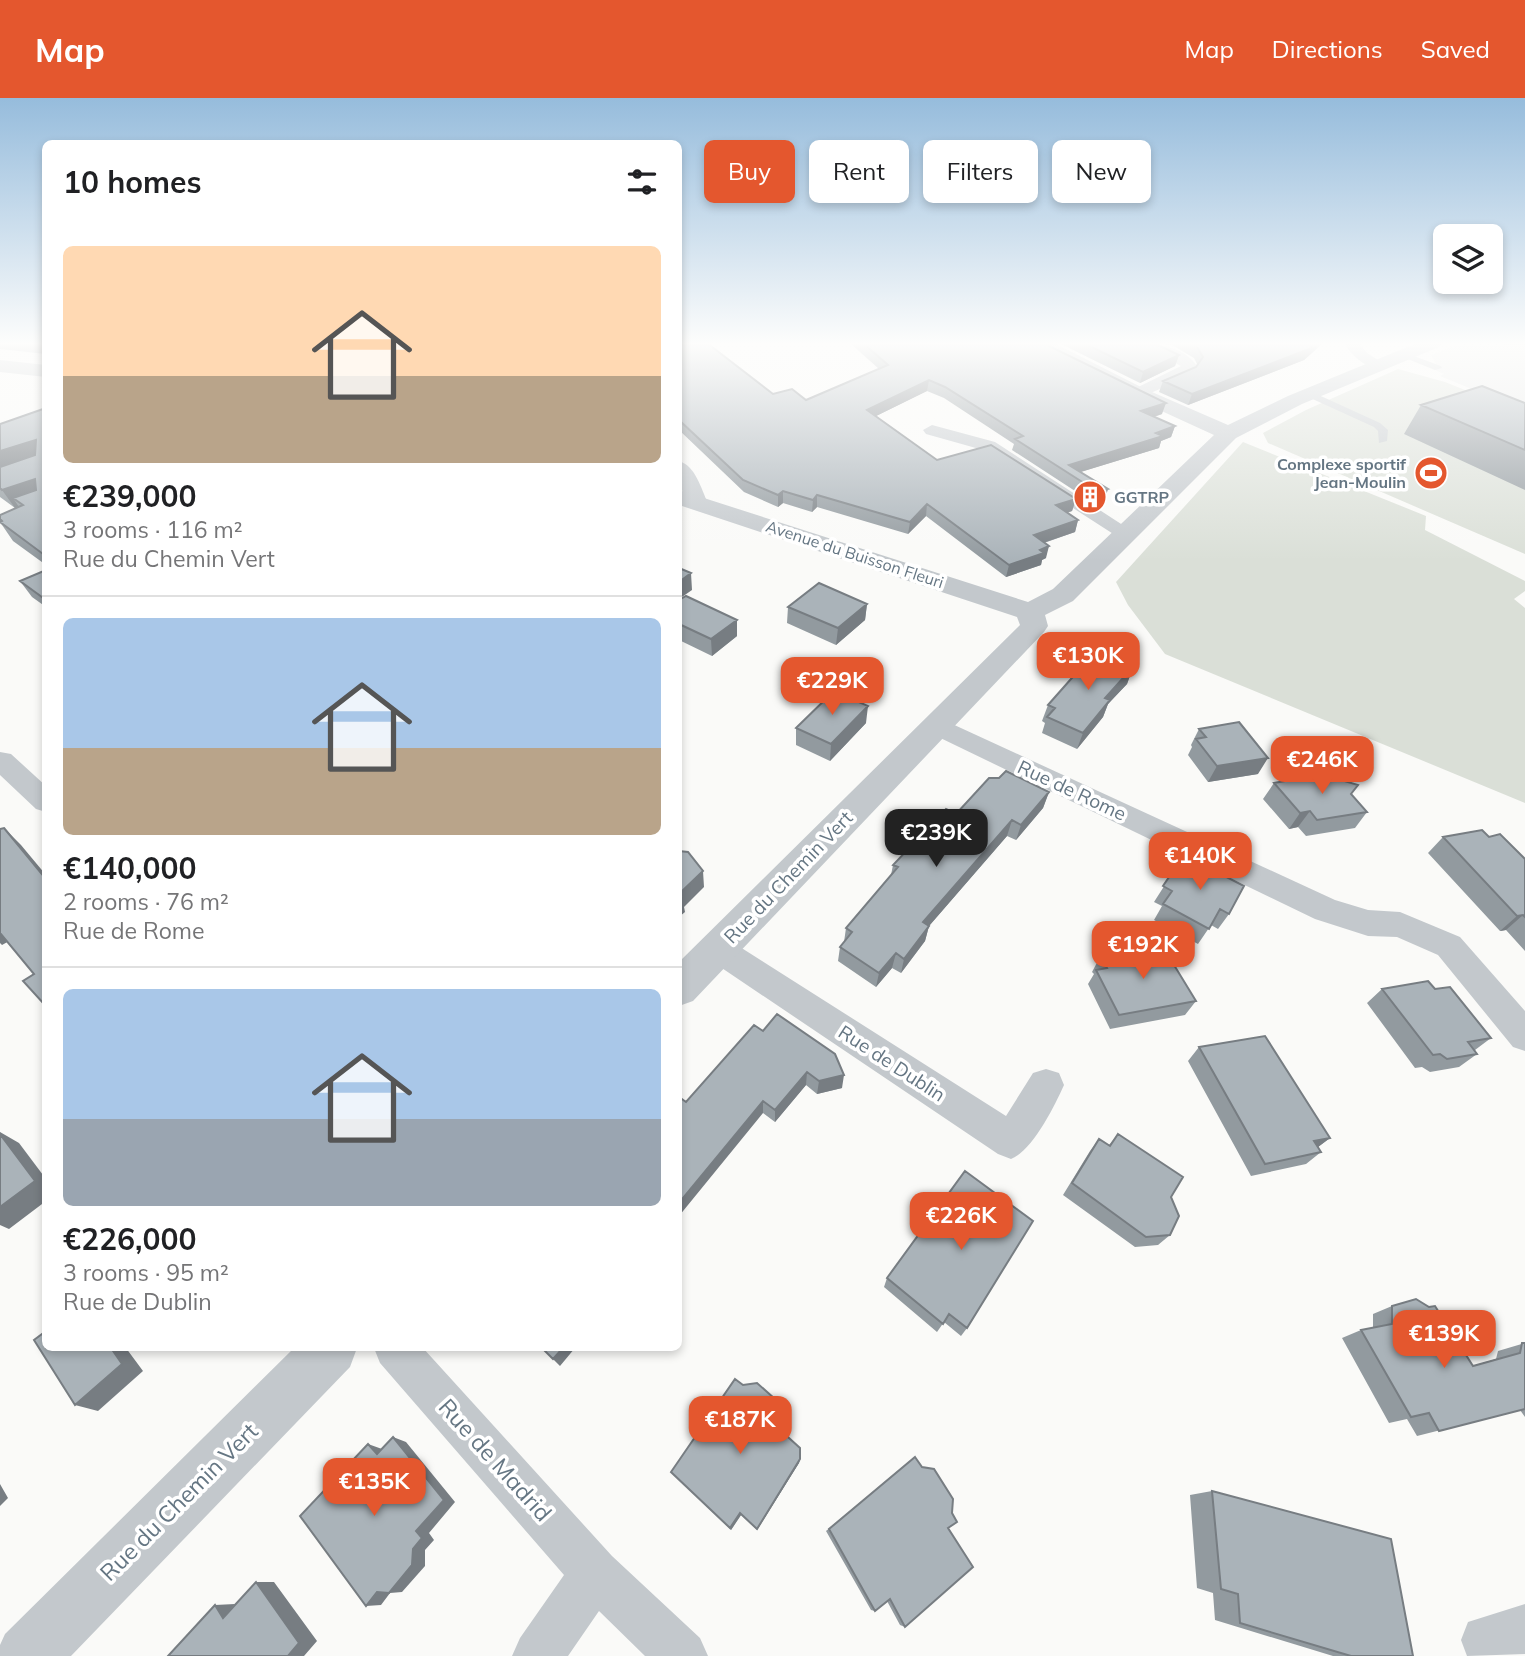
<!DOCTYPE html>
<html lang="en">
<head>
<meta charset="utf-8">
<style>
  body { margin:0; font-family:Mulish,sans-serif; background:#f2f2f2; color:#202124; height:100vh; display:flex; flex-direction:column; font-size:26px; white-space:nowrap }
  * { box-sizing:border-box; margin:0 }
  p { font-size:23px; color:#757577 }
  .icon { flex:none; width:38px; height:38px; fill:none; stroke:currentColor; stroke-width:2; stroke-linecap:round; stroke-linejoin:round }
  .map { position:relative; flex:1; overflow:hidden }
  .sheet { position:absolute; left:42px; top:42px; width:640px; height:1211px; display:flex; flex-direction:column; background:#fff; border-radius:10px; box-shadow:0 4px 10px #0003 }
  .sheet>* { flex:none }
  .hud { position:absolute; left:704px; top:42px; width:665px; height:63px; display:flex; gap:14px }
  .fabs { position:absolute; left:1433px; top:126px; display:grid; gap:14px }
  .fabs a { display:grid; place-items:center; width:70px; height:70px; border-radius:10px; background:#fff; box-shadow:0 4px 10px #0003; font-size:35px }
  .price { position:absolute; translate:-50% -60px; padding:0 16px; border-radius:14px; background:#e4572e; color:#fff; font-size:23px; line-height:46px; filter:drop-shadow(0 2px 4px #0008) }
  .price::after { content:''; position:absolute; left:50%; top:42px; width:21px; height:16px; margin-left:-10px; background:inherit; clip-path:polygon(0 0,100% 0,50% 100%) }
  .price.selected { background:#222; color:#fff }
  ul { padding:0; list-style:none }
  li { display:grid; align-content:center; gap:14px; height:371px; padding:0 21px }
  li+li { border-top:2px solid #e0e0e0 }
  li span { display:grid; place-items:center; height:217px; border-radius:10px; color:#555 }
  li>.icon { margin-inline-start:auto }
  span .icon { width:126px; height:126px; fill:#fffc; stroke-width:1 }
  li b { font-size:30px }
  h2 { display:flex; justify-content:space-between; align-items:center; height:84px; padding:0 21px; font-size:30px }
  .pill { padding:0 24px; border-radius:10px; background:#fff; box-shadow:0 4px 10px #0003; font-size:24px; line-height:63px }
  .pill.selected { background:#e4572e; color:#fff }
  header { display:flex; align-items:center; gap:42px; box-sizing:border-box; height:98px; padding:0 35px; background:#e4572e; color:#fff }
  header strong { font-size:33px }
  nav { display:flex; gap:38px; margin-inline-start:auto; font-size:24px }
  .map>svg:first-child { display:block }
</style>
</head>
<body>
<header>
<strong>Map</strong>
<nav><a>Map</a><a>Directions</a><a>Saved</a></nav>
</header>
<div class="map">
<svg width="1525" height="1558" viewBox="0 0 1525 1558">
  <rect width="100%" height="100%" fill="#fafaf8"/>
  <!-- built -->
  <path fill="#e8e9e9" d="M1462 245H1525V313L1440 278 1444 276 1433 271 1441 268 1436 266 1431 257Z"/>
  <!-- green -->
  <path fill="#dadfd7" d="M1398 271 1445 284 1525 316V456L1268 345 1263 335 1306 312Z
    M1243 344 1426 418 1425 432 1525 483V493L1514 501 1525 510V705L1165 556 1128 507 1116 484Z"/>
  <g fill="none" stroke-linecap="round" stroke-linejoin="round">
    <!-- service -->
    <path fill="#c3c8cc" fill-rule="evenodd" d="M1403 254 1441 268 1442 270 1435 272 1400 258Z
      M1306 294H1312L1380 325 1388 332 1387 343 1379 345 1378 333 1374 329 1306 298Z"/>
    <!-- minor -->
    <path fill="#c3c8cc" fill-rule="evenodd" d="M1140 245C1160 245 1185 250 1197 268L1191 277 1144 298H1132L1130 295 1132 292 1181 268 1142 248Z
      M1344 245H1359L1367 255 1386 267 1378 272C1363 267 1352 258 1344 245Z
      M932 327 995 344 1135 435 1132 439H1118L983 352 926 336 923 332Z
      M679 363C696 368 701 391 708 405L705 409 698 411C680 406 679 379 679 363Z
      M937 619 1335 802 1368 812 1400 814 1460 839 1525 913V953L1513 949 1438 857 1397 839 1368 838 1315 821 928 634 924 628 928 622Z
      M0 654 11 656 46 688V714L36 711 0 677Z
      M718 838 729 842 1006 1018 1033 975 1046 971 1059 975 1064 987C1054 1009 1033 1052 1011 1061L998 1056 707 860 702 851 707 842Z
      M374 1250H423L612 1458 700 1540 708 1558H645L599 1513 568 1558H512L520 1540 564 1477 380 1265Z
      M1525 1506V1556L1467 1558 1461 1542 1468 1524Z"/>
    <!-- tertiary -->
    <path fill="#c3c8cc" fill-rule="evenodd" d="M1032 245H1054L1145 291 1228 327 1288 298 1417 245H1441L1439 249 1302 306 1236 340 1073 503 1045 517 1048 528 1044 534 693 903 679 908V864L1020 527 1017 519 679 407V392L1028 504 1053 491 1214 337 1131 299 1034 249Z
      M0 262 46 267V279L0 274Z
      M294 1250H357L350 1269 71 1558H0V1547L5 1536Z"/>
  </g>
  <!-- wall -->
  <path fill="#929a9f" d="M0 245H46V256L0 251Z
    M679 245 773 296 806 302 879 271 850 245H1043L1162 316 1154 319 1175 328 1171 339 1161 343 1159 350 1080 374 1108 391 1104 403 1095 406 1012 352 1014 346 944 300 927 293 876 318 937 362 1076 401 1072 413 1067 415 1078 422 1075 434 1044 445 1046 460 1042 462 1041 467 1006 479 926 418 908 436 817 409 812 414 783 405 778 409 744 394 679 332Z
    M1059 245H1323L1304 262 1188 307 1159 294 1163 283 1196 269 1197 266 1194 260 1172 247 1154 245 1179 257 1175 268 1140 285Z
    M1477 245H1525V247Z
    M1525 305V392L1404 336 1421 307Z
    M46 310V467L13 443 0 424V417L15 410 0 399V326Z
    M46 472V509L32 499 20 483Z
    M679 502 737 538 712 558 679 542Z
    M867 506 865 522 836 547 787 525 788 509Z
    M1133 569 1127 586 1108 606 1103 619 1077 651 1042 635 1045 625 1042 623 1048 607Z
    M866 625 830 663 796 647V630Z
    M1199 631 1258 676 1208 684 1188 657 1192 649 1191 647Z
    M1274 685 1351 696 1367 714 1355 730 1306 738 1298 729 1289 731 1263 701Z
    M1049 694 1043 710 1016 742 1007 738 929 828 925 843 901 875 892 870 876 889 838 863 840 849 844 844 846 830 891 777 893 767Z
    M1443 739H1489L1525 761V853L1506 832 1500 833 1428 755Z
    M1184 757 1229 816 1218 831 1211 827 1198 846 1154 822 1162 808 1154 804Z
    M1100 859 1196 903 1185 917 1110 931 1088 886 1094 876 1092 874Z
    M1382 891H1435L1491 940 1475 952 1477 956 1459 969 1430 974 1422 969 1415 970 1367 905Z
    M763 933 842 990 817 996 806 987 775 1024 763 1015 686 1004Z
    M1199 949 1330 1040 1318 1049 1321 1054 1306 1066 1251 1078 1188 963Z
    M1118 1036 1171 1099 1170 1137 1158 1147 1135 1149 1063 1097 1090 1053 1099 1041 1109 1047Z
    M965 1073 967 1230 961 1238 944 1224 937 1234 884 1189 887 1180Z
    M1392 1208 1473 1268 1496 1261 1498 1253 1525 1245V1319L1520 1312 1417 1338 1407 1321 1389 1325 1342 1240 1361 1232 1373 1230V1216Z
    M780 1326V1331L800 1361 799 1365 757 1432 741 1417 731 1432 671 1374Z
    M915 1359 948 1430 905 1529 900 1527 887 1503 875 1513 871 1512 826 1433Z
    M1212 1393 1413 1558H1333L1215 1522 1213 1495 1197 1490 1190 1397Z"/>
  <!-- shaded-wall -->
  <path fill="#777d82" d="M1316 245H1323L1304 262 1188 307 1192 296Z
    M1179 257 1175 268 1140 285 1143 274Z
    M929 282 927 293 866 323 867 312Z
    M1166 305 1162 316 1137 324 1141 313Z
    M1175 328 1171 339 1161 343 1159 350 1071 377 1069 367Z
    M36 342 46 357 0 375V353Z
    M35 381 46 397 13 400 19 409 15 410 2 392Z
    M1108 391 1104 403 1095 406 1098 394Z
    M783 393V405L778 409V397Z
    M817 397V409L812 414 813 402Z
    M1076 401 1072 413 1052 419 1056 407Z
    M927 406 926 418 908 436 910 424Z
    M1078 422 1075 434 1031 449 1034 437Z
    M1049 448 1046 460 1042 462 1041 467 1006 479 1009 467 1040 452Z
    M691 475 692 492 679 501V484Z
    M867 506 865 522 836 547 838 530Z
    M737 522V538L712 558 711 541Z
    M1133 569 1127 586 1108 606 1103 619 1077 651 1083 635 1105 600Z
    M868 608 866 625 830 663 831 646Z
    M1268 660 1258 676 1208 684 1217 668Z
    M1049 694 1043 710 1016 742 1021 727Z
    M1310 713 1298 729 1289 731 1300 715Z
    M1012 722 1007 738 929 828 925 843 901 875 904 861 923 824Z
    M4 730 21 747 46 777V781Z
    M703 773 704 789 684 809 685 814 679 819V796Z
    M1523 817 1506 832 1500 833 1517 818Z
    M0 832 11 842 2 847 0 845Z
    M896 855 892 870 876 889 879 875Z
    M807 974 806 987 775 1024V1012Z
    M844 977 842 990 817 996 819 983Z
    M763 1003V1015L679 1118V1105Z
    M0 1034 19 1045 46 1081V1103L9 1131 0 1127Z
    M1330 1040 1314 1052V1043Z
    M111 1250H126L143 1273 98 1313 75 1307Z
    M563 1250H575L560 1268 553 1261Z
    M393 1339 406 1344 455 1404 429 1435 434 1442 425 1452V1468L402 1494 390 1495 381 1507 366 1508 413 1451 416 1433Z
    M368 1346 382 1351 390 1361 377 1356Z
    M800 1361 799 1365 757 1432V1431Z
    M0 1386 8 1400 0 1408Z
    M740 1415 741 1417 731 1432 730 1430Z
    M256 1484H274L317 1543 304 1558H288Z
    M235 1506 223 1520 215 1507Z"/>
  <!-- building -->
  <path fill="#aab3b9" stroke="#777d82" stroke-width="2" d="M18 245H46V248Z
    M679 245H707L773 296 792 291 806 302 888 267 863 245H1043L1166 305 1141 313 1175 328 1156 335 1163 338 1069 367 1108 391 1098 394 1015 341 1023 338 945 289 929 282 867 312 937 362 991 347 1076 401 1056 407 1078 422 1034 437 1049 448 1040 452 1044 455 1009 467 927 406 910 424 817 397 813 402 783 393 778 397 743 382 679 322Z
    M1083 245H1154L1179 257 1143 274Z
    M1189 245H1316L1309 251 1192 296 1163 283 1196 269 1203 259 1197 249Z
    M1482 288 1525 305V352L1421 307Z
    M46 310V455L43 456 0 424 2 423 0 421V417L23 407 13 400 36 392 35 381 2 392 0 390V369L35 357 36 342 0 353V326Z
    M679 470 691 475 679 484Z
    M46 472V502L20 483Z
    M819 485 867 506 838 530 788 509Z
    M686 498 737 522 711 541 679 526V502Z
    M1094 555 1133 569 1105 600 1110 602 1083 635 1047 619 1055 610 1048 607Z
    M834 593 868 608 831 646 796 630Z
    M1239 624 1268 660 1217 668 1196 641 1206 639 1199 631Z
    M1006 673 1049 694 1021 727 1012 722 923 824 929 828 904 861 896 855 879 875 840 849 852 834 846 830 898 769 893 767 946 711 956 716 989 680H999Z
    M1330 675 1334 680 1358 687 1351 696 1367 714 1317 722 1310 713 1300 715 1274 685Z
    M4 730 46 781V906H44L23 883 34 876 0 835V731Z
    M1482 732 1489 739 1500 736 1525 761V819L1523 817 1517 818 1443 739Z
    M679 753 688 754 703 773 679 796 683 798 679 802Z
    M1184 757 1244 788 1229 816 1220 811 1209 831 1163 806 1172 793 1163 788Z
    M1163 849 1196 903 1119 917 1096 872 1107 870 1100 859Z
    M1428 883 1435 891 1450 889 1491 940 1468 944 1477 956 1447 961 1440 956 1433 957 1382 891Z
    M777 916 835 956 844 977 819 983 807 974 775 1012 763 1003 679 1105V999L686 1004 754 927 763 933Z
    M1265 938 1330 1040 1314 1043 1321 1054 1265 1066 1199 949Z
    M0 1036 35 1083 0 1109Z
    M1118 1036 1183 1079 1171 1099 1179 1118 1170 1137 1146 1139 1072 1085 1099 1041 1110 1048Z
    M965 1073 1033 1123 967 1230 949 1216 943 1226 887 1180Z
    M1416 1201 1429 1209 1435 1208 1473 1268 1520 1255 1522 1245H1525V1311L1439 1333 1429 1315 1411 1319 1361 1232 1392 1226V1208Z
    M46 1233V1250H111L122 1266 75 1307 34 1242Z
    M542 1250H563L553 1261Z
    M735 1281 743 1287 757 1285 775 1301 780 1326 778 1330 800 1350V1361L757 1431 740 1415 730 1430 671 1374Z
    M393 1339 444 1402 416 1433 422 1440 413 1451 412 1467 389 1495 377 1494 366 1508 300 1418 368 1346 377 1356Z
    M915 1359 922 1369 934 1371 953 1401 952 1415 957 1424 948 1430 973 1469 905 1529 890 1501 875 1513 829 1431Z
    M1212 1393 1391 1441 1413 1558H1351L1240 1525 1238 1496 1221 1491Z
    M256 1484 299 1545 288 1558H168L215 1507 223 1520Z"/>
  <!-- sky -->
  <linearGradient id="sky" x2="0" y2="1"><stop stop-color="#96bcdc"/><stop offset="0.53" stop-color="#fdfdfc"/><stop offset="1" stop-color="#fdfdfc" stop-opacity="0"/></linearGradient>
  <rect width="1525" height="463" fill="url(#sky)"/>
  <!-- icons -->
  <defs>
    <symbol id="stadium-disc" viewBox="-11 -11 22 22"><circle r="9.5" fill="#e4572e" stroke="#fff"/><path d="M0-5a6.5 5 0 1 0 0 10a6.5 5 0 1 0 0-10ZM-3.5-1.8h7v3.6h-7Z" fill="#fff"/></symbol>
    <symbol id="building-disc" viewBox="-11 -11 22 22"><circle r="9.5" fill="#e4572e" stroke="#fff"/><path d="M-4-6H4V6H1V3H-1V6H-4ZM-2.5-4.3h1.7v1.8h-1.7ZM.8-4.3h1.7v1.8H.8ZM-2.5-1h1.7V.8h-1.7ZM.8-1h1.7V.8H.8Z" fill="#fff"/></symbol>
  </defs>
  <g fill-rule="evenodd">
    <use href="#stadium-disc" x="1412" y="356" width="38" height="38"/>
    <use href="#building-disc" x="1071" y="380" width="38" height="38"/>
  </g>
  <g text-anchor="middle" stroke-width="7" stroke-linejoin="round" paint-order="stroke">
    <!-- far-poi labels -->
    <g font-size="16" font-weight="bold" fill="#657683" stroke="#fff" text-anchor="end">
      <text x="1406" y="372">Complexe sportif<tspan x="1406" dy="18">Jean-Moulin</tspan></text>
      <text x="1114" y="405" text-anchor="start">GGTRP</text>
    </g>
    <!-- far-street labels -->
    <g font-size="16" fill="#657683" stroke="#fff">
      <text transform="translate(855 456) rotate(18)" y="6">Avenue du Buisson Fleuri</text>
    </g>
    <!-- street labels -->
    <g font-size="19" fill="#657683" stroke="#fff">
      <text transform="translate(1072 692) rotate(25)" y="7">Rue de Rome</text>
      <text transform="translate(788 779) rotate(-46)" y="7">Rue du Chemin Vert</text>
      <text transform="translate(892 965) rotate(33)" y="7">Rue de Dublin</text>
    </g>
    <!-- near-street labels -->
    <g font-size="23" fill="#657683" stroke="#fff">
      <text transform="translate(495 1362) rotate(48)" y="8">Rue de Madrid</text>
      <text transform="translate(179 1404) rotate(-45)" y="8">Rue du Chemin Vert</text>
    </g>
  </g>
</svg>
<div class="fabs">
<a><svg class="icon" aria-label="layers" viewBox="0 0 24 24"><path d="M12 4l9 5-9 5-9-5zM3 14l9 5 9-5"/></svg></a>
</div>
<b class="price" style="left:1088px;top:594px">€130K</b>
<b class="price" style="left:832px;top:619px">€229K</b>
<b class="price" style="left:1322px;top:698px">€246K</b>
<b class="price selected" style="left:936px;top:771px">€239K</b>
<b class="price" style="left:1200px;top:794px">€140K</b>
<b class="price" style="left:1143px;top:883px">€192K</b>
<b class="price" style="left:961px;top:1154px">€226K</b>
<b class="price" style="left:1444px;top:1272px">€139K</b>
<b class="price" style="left:740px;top:1358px">€187K</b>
<b class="price" style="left:374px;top:1420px">€135K</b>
<div class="hud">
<a class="pill selected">Buy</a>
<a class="pill">Rent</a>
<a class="pill">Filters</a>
<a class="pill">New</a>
</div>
<section class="sheet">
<h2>10 homes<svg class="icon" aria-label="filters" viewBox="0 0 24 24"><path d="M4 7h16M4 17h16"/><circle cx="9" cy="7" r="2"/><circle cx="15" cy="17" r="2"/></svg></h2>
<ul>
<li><span style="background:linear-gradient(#ffd9b3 60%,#b9a48a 0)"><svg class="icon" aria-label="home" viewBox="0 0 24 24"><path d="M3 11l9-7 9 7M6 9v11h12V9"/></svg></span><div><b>€239,000</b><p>3 rooms · 116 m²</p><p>Rue du Chemin Vert</p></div></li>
<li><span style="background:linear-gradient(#a9c7e8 60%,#b9a48a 0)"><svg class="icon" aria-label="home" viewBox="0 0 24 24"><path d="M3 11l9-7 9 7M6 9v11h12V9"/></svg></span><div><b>€140,000</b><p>2 rooms · 76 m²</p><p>Rue de Rome</p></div></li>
<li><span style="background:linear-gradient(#a9c7e8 60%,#9aa5b1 0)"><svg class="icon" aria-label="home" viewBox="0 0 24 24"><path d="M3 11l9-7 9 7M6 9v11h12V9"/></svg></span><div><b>€226,000</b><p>3 rooms · 95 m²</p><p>Rue de Dublin</p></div></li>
</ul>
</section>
</div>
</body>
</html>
